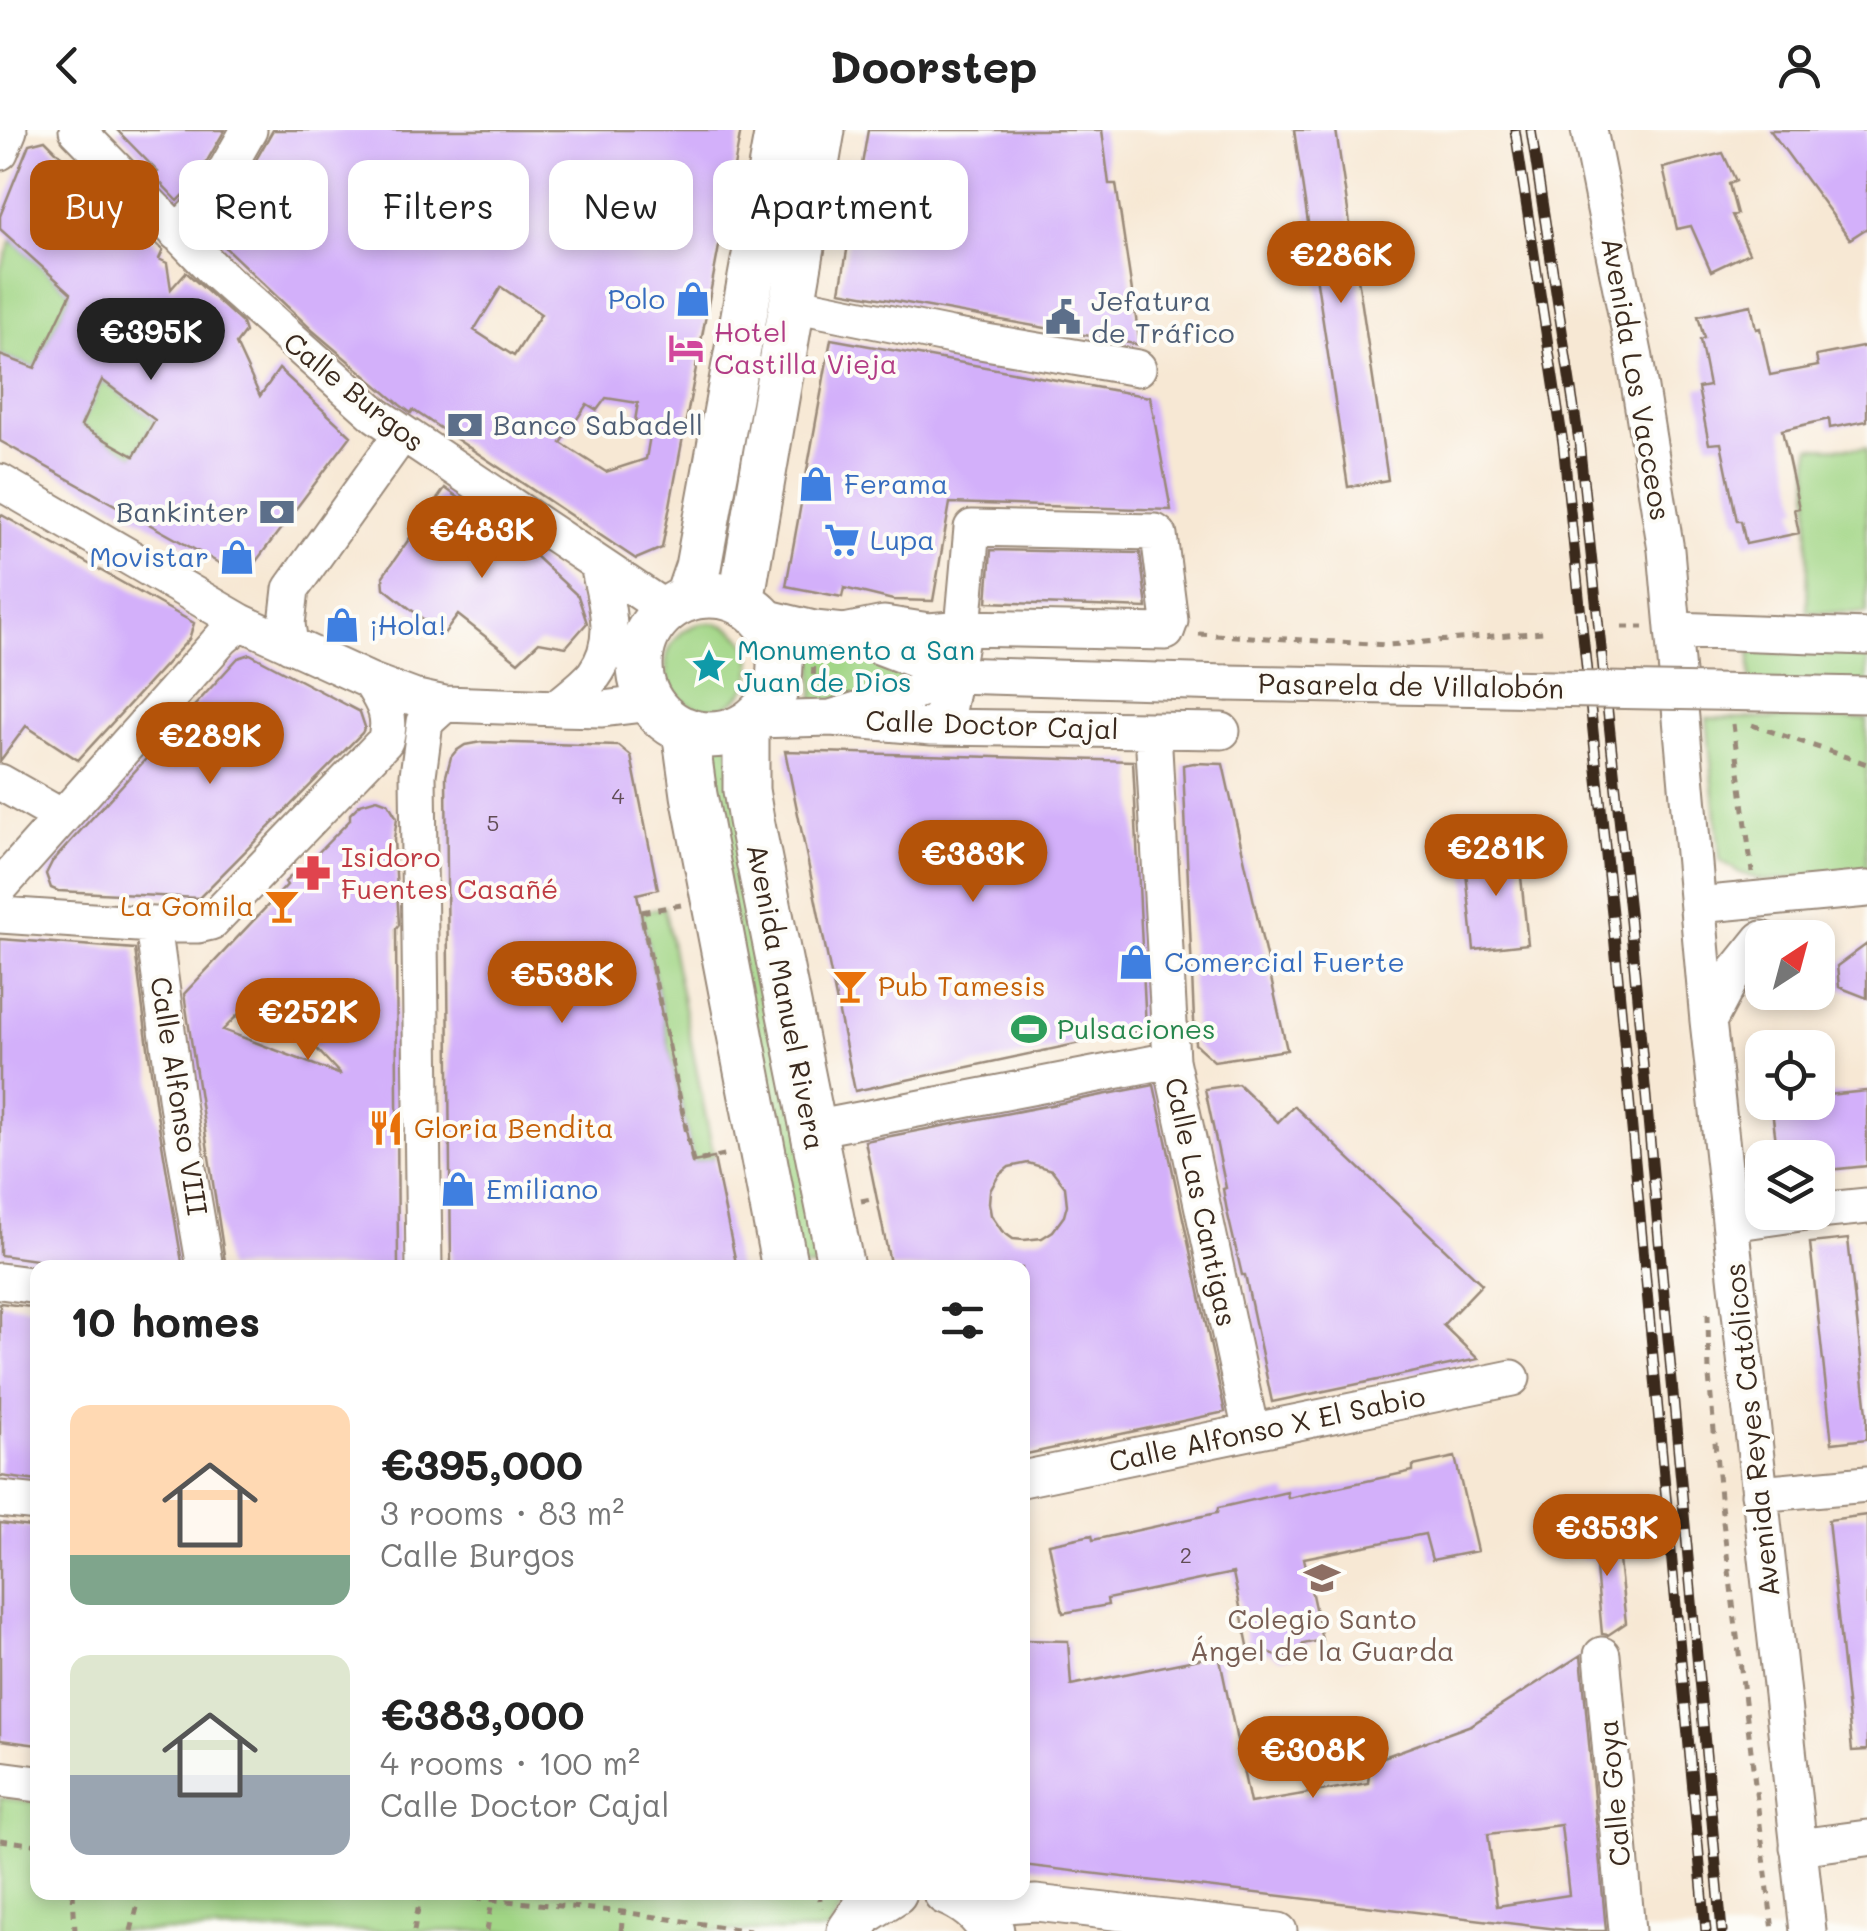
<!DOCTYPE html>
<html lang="en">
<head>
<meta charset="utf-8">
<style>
  body { margin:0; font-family:Mali,sans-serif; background:#f6f6f6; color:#222; height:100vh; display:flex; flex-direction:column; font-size:38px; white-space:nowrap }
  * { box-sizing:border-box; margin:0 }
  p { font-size:32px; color:#767676 }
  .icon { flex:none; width:55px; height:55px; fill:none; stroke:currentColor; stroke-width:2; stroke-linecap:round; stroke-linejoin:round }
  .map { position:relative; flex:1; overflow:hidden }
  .panel { position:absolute; left:30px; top:1130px; width:1000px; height:640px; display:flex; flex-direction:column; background:#fff; border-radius:20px; box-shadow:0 5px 15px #0003 }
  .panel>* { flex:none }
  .top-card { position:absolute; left:30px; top:30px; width:1000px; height:90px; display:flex; gap:20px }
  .needle { width:65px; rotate:36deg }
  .fabs { position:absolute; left:1745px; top:790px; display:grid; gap:20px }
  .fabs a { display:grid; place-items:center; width:90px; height:90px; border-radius:20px; background:#fff; box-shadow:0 5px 15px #0003; font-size:50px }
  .price { position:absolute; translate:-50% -85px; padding:0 22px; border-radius:35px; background:#b45309; color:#fff; font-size:32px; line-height:65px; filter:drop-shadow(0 2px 5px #0008) }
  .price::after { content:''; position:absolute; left:50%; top:60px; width:30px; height:22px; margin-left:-15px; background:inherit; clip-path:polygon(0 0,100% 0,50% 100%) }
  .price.on { background:#222; color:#fff }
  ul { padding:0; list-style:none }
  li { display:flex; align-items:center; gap:30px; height:250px; padding:0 40px }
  li span { display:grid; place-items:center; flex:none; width:280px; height:200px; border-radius:20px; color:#555 }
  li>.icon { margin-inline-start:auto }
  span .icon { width:120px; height:120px; fill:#fffc; stroke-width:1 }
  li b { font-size:42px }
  h2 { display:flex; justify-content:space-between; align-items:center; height:120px; padding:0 40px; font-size:42px }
  .chip { padding:0 35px; border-radius:20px; background:#fff; box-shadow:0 5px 15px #0003; font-size:35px; line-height:90px }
  .chip.on { background:#b45309; color:#fff }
  header { display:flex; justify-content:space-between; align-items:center; height:130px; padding:0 40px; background:#fff; font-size:45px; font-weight:800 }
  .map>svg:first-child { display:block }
</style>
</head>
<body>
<header><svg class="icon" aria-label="back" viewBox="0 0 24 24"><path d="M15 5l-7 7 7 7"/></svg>Doorstep<svg class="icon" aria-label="person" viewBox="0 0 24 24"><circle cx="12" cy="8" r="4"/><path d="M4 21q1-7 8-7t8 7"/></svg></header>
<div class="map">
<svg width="1867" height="1801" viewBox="0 0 1867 1801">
  <rect width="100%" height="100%" fill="#fdfcf7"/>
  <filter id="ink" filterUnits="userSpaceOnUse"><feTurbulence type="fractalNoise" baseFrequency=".01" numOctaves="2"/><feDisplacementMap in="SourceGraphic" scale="20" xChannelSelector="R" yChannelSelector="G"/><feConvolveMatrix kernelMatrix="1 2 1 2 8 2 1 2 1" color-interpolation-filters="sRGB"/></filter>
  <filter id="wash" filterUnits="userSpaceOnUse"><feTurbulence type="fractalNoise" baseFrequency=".0048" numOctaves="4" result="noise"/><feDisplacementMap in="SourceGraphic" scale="40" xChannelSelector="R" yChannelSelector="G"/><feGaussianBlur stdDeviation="2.25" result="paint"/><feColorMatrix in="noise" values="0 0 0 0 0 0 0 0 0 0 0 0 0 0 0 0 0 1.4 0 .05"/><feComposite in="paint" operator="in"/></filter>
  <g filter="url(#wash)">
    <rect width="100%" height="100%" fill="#f7e8d4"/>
    <!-- green -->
    <path fill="#a2d686" stroke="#6e8052" stroke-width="2.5" d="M12 110 71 163 35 238 0 225V139Z
      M102 250 155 290 134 326 81 296Z
      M1810 317 1867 318V483L1807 482Z
      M666 536a43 43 0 1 1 86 0a43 43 0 1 1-86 0Z
      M814 499 954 545 813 591Z
      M1750 522 1867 524V557L1750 552Z
      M1707 588 1867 589V740L1764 751 1740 743 1720 730Z
      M726 603 842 1137H788L705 605Z
      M664 777 714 1028 693 1032 641 782Z
      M0 1668 37 1672 38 1762H768L844 1772 829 1801H0Z"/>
    <g id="blocks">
      <!-- building -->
      <path fill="#d3b0fa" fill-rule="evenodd" d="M117 0H225L192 57 178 71 154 46 158 42Z
        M273 0H741L662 418 636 429 413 280 411 283 400 275 312 200 211 104V99L227 81ZM501 157 541 184 514 226 474 200ZM606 268 638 273 635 291 652 294 646 329 606 342 561 313 587 274 597 280Z
        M868 0H1102L1109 54H1116L1140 215 840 161Z
        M1294 0H1336L1388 350 1348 357Z
        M1770 0H1867V98L1850 109Z
        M45 10 143 108 146 104 163 120 159 129 167 133 171 159 186 142 242 193 245 202 236 214 260 266 279 239 351 306 251 438 235 442 0 311V225L35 238 71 163 0 99V86L29 14ZM102 250 155 290 134 326 81 296Z
        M1723 23 1736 51 1729 54 1737 84 1732 85 1749 123 1711 141 1691 96 1677 99 1663 38Z
        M1751 175 1756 199 1760 198 1770 245 1818 236 1816 226 1867 216V291L1830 298 1829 289 1782 300 1799 378 1794 379 1799 403 1746 414 1741 391H1737L1721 313 1709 314 1698 258 1709 256 1700 210 1704 208 1698 186Z
        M831 209 1150 267 1171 380 950 373 933 471 893 470 844 458 842 467 786 456Z
        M445 358 518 410 578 466 587 493 566 517 539 512 518 532 458 485 443 505 384 458 383 446Z
        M0 384 194 493 189 509 78 630 26 596 0 631Z
        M991 420 1140 423 1147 478 987 472Z
        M250 524 360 582 365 597 362 603 199 768 58 761 51 758 46 744 52 732 238 528Z
        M481 612 619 616 631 626 658 759 637 764 682 982 693 1032 714 1028 737 1138H451L446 646 451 627 456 621 465 615Z
        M785 621 1133 631 1146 899 855 961Z
        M1194 633 1223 634 1287 920 1214 931 1195 914 1183 635Z
        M377 669 388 673 397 688 394 709 399 795 396 799 398 1138H226L184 864 287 755 285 752 297 740 304 737 350 690V684L360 674ZM262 860 341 945 223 900Z
        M1518 718 1528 814 1474 820 1464 723Z
        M0 809 135 819 156 978 183 1138H93L0 1125Z
        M1867 814V868L1839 857 1837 836Z
        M1238 954 1278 992 1294 976 1482 1154 1443 1195 1478 1229 1272 1272 1245 1145H1242L1227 1081 1223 1059 1226 1058 1205 959Z
        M1154 955 1225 1282 1022 1325V1138H891L865 1011ZM1028 1033 1052 1040 1065 1057 1067 1075 1064 1086 1053 1101 1042 1108 1024 1110 1013 1109 1002 1101 991 1085 989 1073 990 1061 999 1045 1009 1037Z
        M1867 961V1036L1818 1041V1028H1778L1771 972H1818V966Z
        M1848 1109 1867 1283V1309L1832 1313 1810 1113Z
        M0 1173 38 1178V1351L0 1346Z
        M1455 1327 1477 1421 1432 1430 1425 1404 1304 1428 1322 1510 1303 1514 1296 1526 1280 1528 1268 1522 1250 1525 1233 1443 1107 1469 1108 1475 1063 1483 1049 1414 1092 1405 1093 1410 1217 1383 1218 1378 1287 1362 1288 1368 1413 1341V1336Z
        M1867 1385V1620L1852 1621 1828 1390Z
        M0 1393 38 1398V1615L0 1610Z
        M1616 1403 1626 1493 1608 1505 1602 1504 1595 1428H1582L1581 1406Z
        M1022 1510 1068 1511 1071 1555 1219 1525 1250 1673 1368 1653 1370 1632 1471 1595 1581 1525 1606 1801H1574L1022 1735ZM1561 1695 1569 1765 1497 1776 1488 1704Z"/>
    </g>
  </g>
  <g filter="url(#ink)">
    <use href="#blocks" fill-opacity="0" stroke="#998979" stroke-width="2.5"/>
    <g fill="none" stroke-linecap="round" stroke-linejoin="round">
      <defs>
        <path id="minor" d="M77 0 216 142 376 285 667 480
          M1589 0 1635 228 1666 420 1708 891 1808 1801
          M0 22 9 0
          M177 103 209 70 249 0
          M793 174 951 206 1138 238
          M0 352 241 492 370 551 413 567 445 574 557 578 602 579 651 573
          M760 486 814 499 844 502 884 494 929 501 963 498 1166 502 1170 491 1159 405 1155 402 972 398 963 498 948 576 932 597
          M1675 500 1867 507
          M845 503 954 545 1226 553
          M290 515 287 494 291 459 401 305
          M557 578C568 568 584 557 594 545 620 510 606 473 598 435
          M831 588 932 597 1222 601
          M754 590 831 588 906 565 954 545
          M1153 601 1171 930 1251 1302
          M0 652 62 687
          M0 757 222 508 241 492
          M1698 775 1867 759
          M0 785 153 795H198L211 792 385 611C393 586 383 572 370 551
          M153 795 177 974 205 1138
          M1709 890 1733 845 1762 809
          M813 999 1171 930
          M1818 1081 1867 1076
          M1731 1093 1807 1082
          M424 1138 418 645 425 592 445 574
          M0 1151 38 1156
          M1022 1349 1512 1248
          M1759 1364 1867 1354
          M0 1369 38 1373
          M1602 1525 1627 1801
          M0 1649 38 1654
          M1798 1717 1867 1708
          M973 1777 1036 1773 1279 1801"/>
        <path id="major" d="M640 535a70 70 0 1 1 140 0a70 70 0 1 1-140 0Z
          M687 469 698 437 778 0
          M741 472 822 0
          M746 595V660L751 690 841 1138
          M685 600 694 665 785 1138
          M946 1762C966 1770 982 1782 991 1801
          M850 1801 863 1782 894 1762"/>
      </defs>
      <!-- minor casing -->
      <use href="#minor" stroke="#998979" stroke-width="39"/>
      <!-- major casing -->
      <use href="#major" stroke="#998979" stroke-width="49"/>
      <!-- path -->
      <path stroke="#998979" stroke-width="5" stroke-dasharray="8 8" stroke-linecap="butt" d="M1622 497H1644
        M1199 504 1389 515 1543 502
        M813 561 814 527
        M1733 594 1752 742
        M1752 595 1867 634
        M681 775 641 782 693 1032 729 1024
        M861 1071 877 1068
        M1708 1184 1709 1246 1720 1367 1773 1801
        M0 1710 38 1715
        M73 1762 75 1801
        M411 1762 623 1782 750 1801
        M819 1762 821 1778
        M131 1801 141 1762
        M414 1801 421 1762
        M487 1801 492 1770
        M621 1801 623 1782"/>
      <!-- minor -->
      <use href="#minor" stroke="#fff" stroke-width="35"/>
      <!-- major -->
      <use href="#major" stroke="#fff" stroke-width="45"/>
      <defs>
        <path id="rail" d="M1515 0 1563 313 1613 793 1706 1801
          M1531 0 1579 311 1630 791 1722 1801"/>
      </defs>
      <!-- rail casing -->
      <use href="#rail" stroke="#3b2a1e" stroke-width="11"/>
      <!-- rail -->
      <use href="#rail" stroke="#fdfcf7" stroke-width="8" stroke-dasharray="22" stroke-linecap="butt"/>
      <defs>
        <path id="minor-bridge" d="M1226 553 1867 565"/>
      </defs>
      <!-- minor-bridge casing -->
      <use href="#minor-bridge" stroke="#998979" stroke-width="39" stroke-linecap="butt"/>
      <!-- minor-bridge -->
      <use href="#minor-bridge" stroke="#fff" stroke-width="35"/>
    </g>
  </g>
  <!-- icons -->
  <defs>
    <symbol id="shop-bare" viewBox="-9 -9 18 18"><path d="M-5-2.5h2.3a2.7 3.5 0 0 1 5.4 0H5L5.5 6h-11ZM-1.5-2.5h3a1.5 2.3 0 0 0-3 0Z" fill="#3f7fe0" stroke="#fdfcf7" stroke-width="2.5" paint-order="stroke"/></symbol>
    <symbol id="civic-bare" viewBox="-9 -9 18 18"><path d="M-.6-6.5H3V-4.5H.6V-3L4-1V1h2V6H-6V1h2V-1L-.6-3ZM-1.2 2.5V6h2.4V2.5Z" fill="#5c6f8a" stroke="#fdfcf7" stroke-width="2.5" paint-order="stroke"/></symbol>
    <symbol id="hotel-bare" viewBox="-9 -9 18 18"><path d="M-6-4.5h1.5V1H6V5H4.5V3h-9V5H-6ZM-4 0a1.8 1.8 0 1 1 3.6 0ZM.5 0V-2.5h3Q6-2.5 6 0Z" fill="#d1479c" stroke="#fdfcf7" stroke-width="2.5" paint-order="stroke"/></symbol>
    <symbol id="bank-bare" viewBox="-9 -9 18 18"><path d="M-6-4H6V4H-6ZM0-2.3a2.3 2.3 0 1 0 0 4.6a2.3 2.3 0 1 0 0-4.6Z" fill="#5c6f8a" stroke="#fdfcf7" stroke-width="2.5" paint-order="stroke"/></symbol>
    <symbol id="supermarket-bare" viewBox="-9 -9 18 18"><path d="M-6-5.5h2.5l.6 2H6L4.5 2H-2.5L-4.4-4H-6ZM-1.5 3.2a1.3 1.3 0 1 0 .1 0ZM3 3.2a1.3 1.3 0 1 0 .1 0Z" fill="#3f7fe0" stroke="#fdfcf7" stroke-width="2.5" paint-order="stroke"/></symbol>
    <symbol id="sight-bare" viewBox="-9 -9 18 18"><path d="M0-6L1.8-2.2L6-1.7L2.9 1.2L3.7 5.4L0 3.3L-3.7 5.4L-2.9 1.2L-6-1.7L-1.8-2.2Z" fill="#0f9aa8" stroke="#fdfcf7" stroke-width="2.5" paint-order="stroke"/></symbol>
    <symbol id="pharmacy-bare" viewBox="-9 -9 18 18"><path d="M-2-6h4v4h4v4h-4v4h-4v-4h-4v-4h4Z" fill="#e0444e" stroke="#fdfcf7" stroke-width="2.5" paint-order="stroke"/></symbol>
    <symbol id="bar-bare" viewBox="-9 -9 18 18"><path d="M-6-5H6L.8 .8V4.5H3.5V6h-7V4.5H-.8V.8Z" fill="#e8710a" stroke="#fdfcf7" stroke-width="2.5" paint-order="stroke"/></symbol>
    <symbol id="stadium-bare" viewBox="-9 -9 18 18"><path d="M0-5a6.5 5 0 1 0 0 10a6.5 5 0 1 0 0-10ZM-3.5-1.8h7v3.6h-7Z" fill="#2e9e5b" stroke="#fdfcf7" stroke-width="2.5" paint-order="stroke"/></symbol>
    <symbol id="restaurant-bare" viewBox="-9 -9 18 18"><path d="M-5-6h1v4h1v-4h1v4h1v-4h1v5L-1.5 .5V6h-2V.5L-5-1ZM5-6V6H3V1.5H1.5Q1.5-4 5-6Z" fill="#e8710a" stroke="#fdfcf7" stroke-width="2.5" paint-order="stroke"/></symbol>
    <symbol id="school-bare" viewBox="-9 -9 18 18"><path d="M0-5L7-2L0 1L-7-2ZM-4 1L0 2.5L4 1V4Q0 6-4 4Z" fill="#8d6e63" stroke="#fdfcf7" stroke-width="2.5" paint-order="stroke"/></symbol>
  </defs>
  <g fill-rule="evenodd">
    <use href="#shop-bare" x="668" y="144" width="50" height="50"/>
    <use href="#civic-bare" x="1038" y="162" width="50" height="50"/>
    <use href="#hotel-bare" x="661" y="193" width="50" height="50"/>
    <use href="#bank-bare" x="440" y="270" width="50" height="50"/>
    <use href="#shop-bare" x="791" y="329" width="50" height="50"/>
    <use href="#bank-bare" x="252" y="357" width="50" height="50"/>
    <use href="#supermarket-bare" x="817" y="385" width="50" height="50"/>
    <use href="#shop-bare" x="212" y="402" width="50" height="50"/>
    <use href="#shop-bare" x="317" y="470" width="50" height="50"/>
    <use href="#sight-bare" x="684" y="511" width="50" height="50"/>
    <use href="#pharmacy-bare" x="288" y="718" width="50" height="50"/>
    <use href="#bar-bare" x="257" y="751" width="50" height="50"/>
    <use href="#shop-bare" x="1111" y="807" width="50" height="50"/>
    <use href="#bar-bare" x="825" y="831" width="50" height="50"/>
    <use href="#stadium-bare" x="1004" y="874" width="50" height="50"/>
    <use href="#restaurant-bare" x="361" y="973" width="50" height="50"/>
    <use href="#shop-bare" x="433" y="1034" width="50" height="50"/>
    <use href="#school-bare" x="1297" y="1423" width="50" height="50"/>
  </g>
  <g text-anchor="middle" stroke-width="8" stroke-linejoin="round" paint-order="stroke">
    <!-- number labels -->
    <g font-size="22" fill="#614c55">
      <text x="618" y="674">4</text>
      <text x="493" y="701">5</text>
      <text x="1186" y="1433">2</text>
    </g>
    <!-- shop labels -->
    <g font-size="28" fill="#366cbe" stroke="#fdfcf7" text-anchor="start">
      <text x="665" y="179" text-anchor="end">Polo</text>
      <text x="844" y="364">Ferama</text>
      <text x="870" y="420">Lupa</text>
      <text x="209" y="437" text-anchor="end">Movistar</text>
      <text x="370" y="505">¡Hola!</text>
      <text x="1164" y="842">Comercial Fuerte</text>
      <text x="486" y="1069">Emiliano</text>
    </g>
    <!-- service labels -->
    <g font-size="28" fill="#4e5e75" stroke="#fdfcf7" text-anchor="start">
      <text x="1091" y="181">Jefatura<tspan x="1091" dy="32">de Tráfico</tspan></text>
      <text x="493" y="305">Banco Sabadell</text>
      <text x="249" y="392" text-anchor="end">Bankinter</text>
    </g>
    <!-- hotel labels -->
    <g font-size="28" fill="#b23c85" stroke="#fdfcf7" text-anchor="start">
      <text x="714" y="212">Hotel<tspan x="714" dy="32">Castilla Vieja</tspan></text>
    </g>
    <!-- street labels -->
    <g font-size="28" fill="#3b2a1e" stroke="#fdfcf7">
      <text transform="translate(1636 249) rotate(80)" y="10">Avenida Los Vacceos</text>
      <text transform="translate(354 262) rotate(39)" y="10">Calle Burgos</text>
      <text transform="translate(1411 556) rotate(1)" y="10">Pasarela de Villalobón</text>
      <text transform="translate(992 595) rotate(2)" y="10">Calle Doctor Cajal</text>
      <text transform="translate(786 867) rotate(79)" y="10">Avenida Manuel Rivera</text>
      <text transform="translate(179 966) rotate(81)" y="10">Calle Alfonso VIII</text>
      <text transform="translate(1201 1072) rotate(78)" y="10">Calle Las Cantigas</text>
      <text transform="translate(1267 1299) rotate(-12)" y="10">Calle Alfonso X El Sabio</text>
      <text transform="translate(1752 1300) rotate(-96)" y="10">Avenida Reyes Católicos</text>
      <text transform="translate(1614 1663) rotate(-95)" y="10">Calle Goya</text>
    </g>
    <!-- culture labels -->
    <g font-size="28" fill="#0d838f" stroke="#fdfcf7" text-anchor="start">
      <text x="737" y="530">Monumento a San<tspan x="737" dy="32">Juan de Dios</tspan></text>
    </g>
    <!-- health labels -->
    <g font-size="28" fill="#be3a42" stroke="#fdfcf7" text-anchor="start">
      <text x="341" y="737">Isidoro<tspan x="341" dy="32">Fuentes Casañé</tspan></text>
    </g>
    <!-- food labels -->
    <g font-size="28" fill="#c56008" stroke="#fdfcf7" text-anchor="start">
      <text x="254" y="786" text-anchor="end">La Gomila</text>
      <text x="878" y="866">Pub Tamesis</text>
      <text x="414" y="1008">Gloria Bendita</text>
    </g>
    <!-- leisure labels -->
    <g font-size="28" fill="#27864d" stroke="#fdfcf7" text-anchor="start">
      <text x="1057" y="909">Pulsaciones</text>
    </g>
    <!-- education labels -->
    <g font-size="28" fill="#785e54" stroke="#fdfcf7">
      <text x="1322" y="1499">Colegio Santo<tspan x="1322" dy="32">Ángel de la Guarda</tspan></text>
    </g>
  </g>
</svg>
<div class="fabs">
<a><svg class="needle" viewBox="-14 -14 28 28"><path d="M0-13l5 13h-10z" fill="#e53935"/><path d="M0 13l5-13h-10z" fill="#767676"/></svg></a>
<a><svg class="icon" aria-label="locate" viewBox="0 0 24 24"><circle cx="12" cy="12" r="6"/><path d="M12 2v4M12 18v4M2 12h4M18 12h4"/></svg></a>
<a><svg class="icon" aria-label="layers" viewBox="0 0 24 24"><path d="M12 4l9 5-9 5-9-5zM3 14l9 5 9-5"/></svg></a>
</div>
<b class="price" style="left:1341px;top:176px">€286K</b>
<b class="price on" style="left:151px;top:253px">€395K</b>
<b class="price" style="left:482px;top:451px">€483K</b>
<b class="price" style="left:210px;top:657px">€289K</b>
<b class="price" style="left:1496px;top:769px">€281K</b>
<b class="price" style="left:973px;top:775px">€383K</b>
<b class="price" style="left:562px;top:896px">€538K</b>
<b class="price" style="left:308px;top:933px">€252K</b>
<b class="price" style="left:1607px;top:1449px">€353K</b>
<b class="price" style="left:1313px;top:1671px">€308K</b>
<div class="top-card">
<a class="chip on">Buy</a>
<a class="chip">Rent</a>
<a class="chip">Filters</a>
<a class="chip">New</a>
<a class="chip">Apartment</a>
</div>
<section class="panel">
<h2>10 homes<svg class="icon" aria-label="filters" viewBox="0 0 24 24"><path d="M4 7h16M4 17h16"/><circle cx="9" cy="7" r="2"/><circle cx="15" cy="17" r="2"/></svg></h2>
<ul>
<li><span style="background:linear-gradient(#ffd9b3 75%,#7fa58c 0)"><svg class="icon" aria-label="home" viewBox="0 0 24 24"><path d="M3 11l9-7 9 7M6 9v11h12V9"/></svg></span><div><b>€395,000</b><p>3 rooms · 83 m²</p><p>Calle Burgos</p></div></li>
<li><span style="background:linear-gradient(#dfe7d0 60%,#9aa5b1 0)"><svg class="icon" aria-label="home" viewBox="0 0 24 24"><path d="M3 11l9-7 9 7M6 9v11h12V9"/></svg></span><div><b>€383,000</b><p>4 rooms · 100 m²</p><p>Calle Doctor Cajal</p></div></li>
</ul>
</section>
</div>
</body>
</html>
